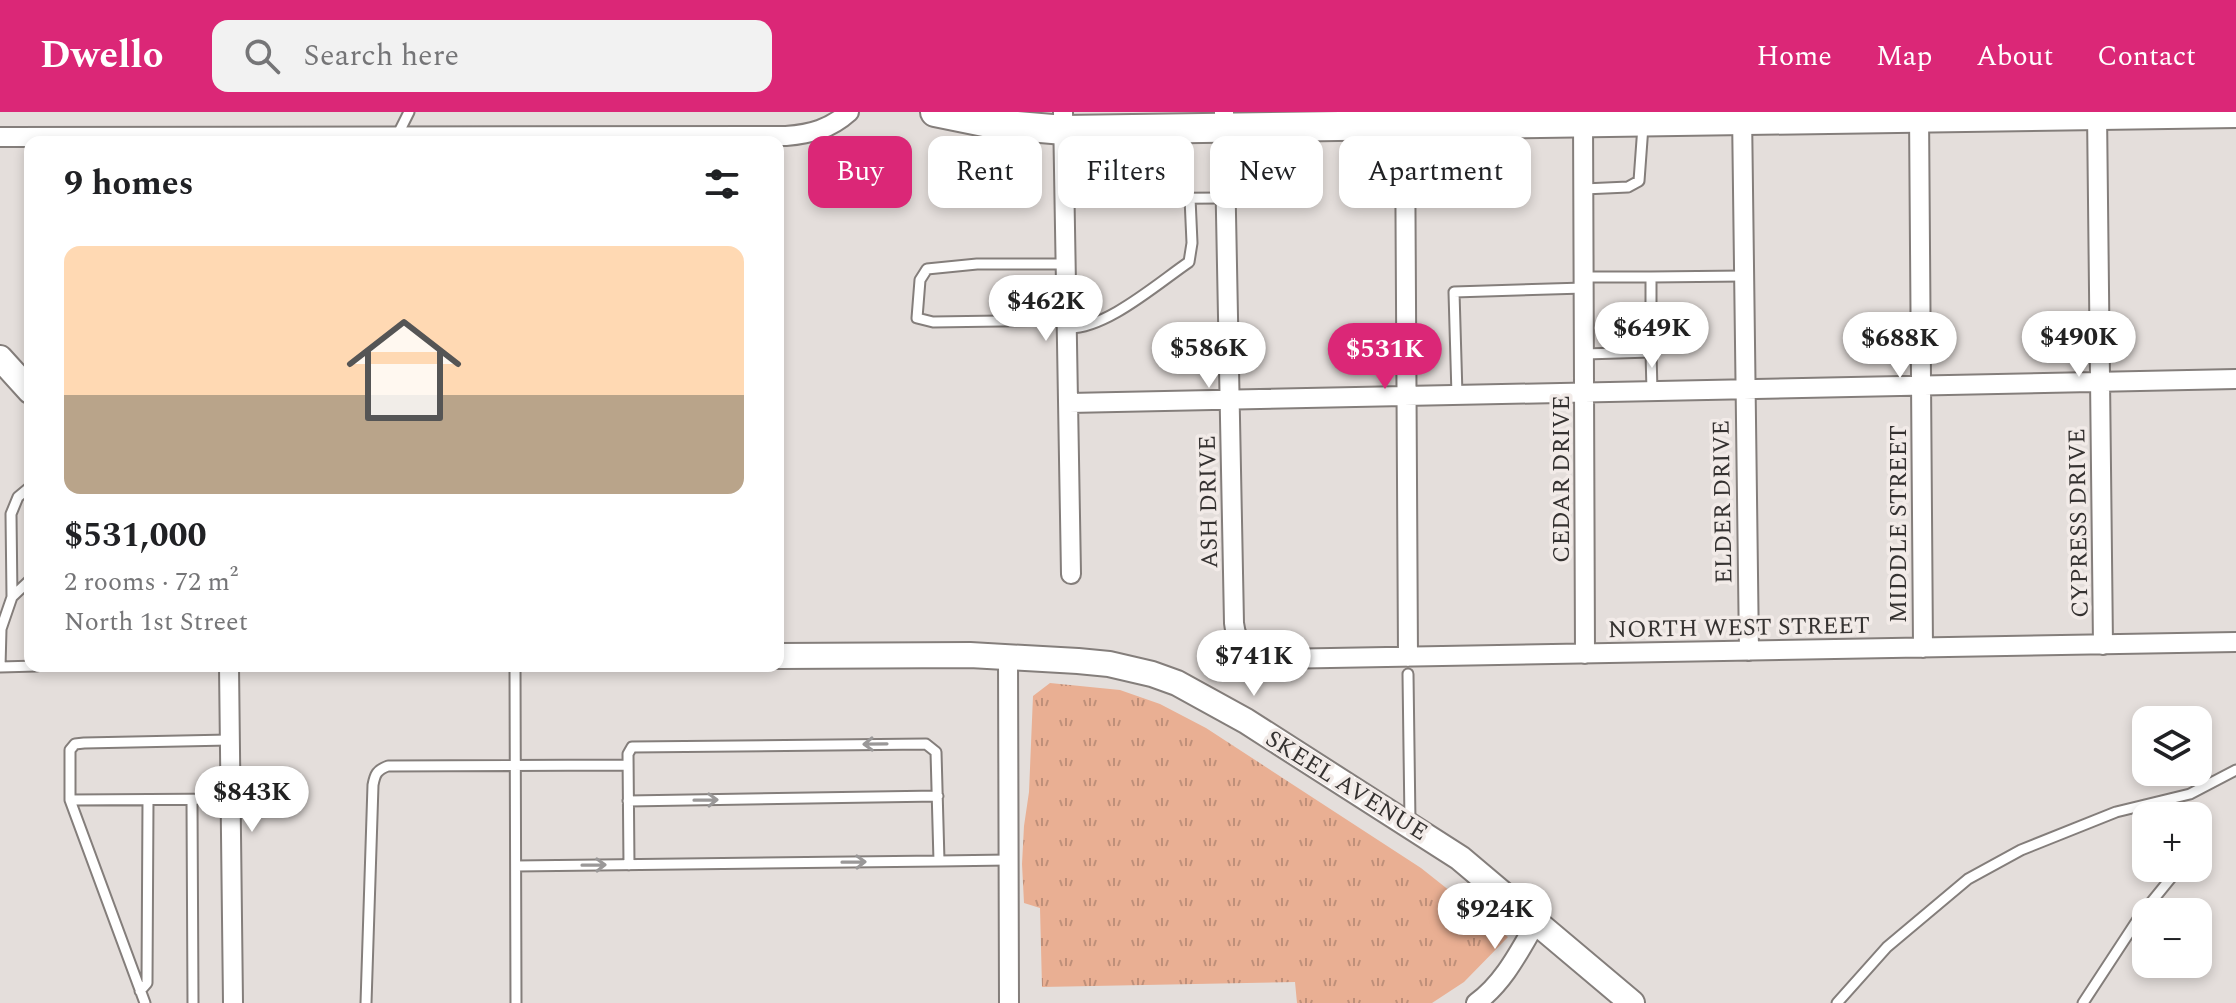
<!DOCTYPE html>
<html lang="en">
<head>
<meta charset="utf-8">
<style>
  body { margin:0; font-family:Spectral,serif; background:#f2f2f2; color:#202124; height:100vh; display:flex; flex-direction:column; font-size:30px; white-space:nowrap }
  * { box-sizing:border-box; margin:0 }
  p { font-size:26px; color:#757577 }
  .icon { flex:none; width:44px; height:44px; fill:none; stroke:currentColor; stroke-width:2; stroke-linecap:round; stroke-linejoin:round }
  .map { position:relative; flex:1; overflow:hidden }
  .panel { position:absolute; left:24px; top:24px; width:760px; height:536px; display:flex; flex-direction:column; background:#fff; border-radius:16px; box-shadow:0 4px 12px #0003 }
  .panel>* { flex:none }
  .banner { position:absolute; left:808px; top:24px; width:760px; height:72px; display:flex; gap:16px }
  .buttons { position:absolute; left:2132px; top:594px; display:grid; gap:16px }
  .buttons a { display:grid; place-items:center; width:80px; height:80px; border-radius:16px; background:#fff; box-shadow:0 4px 12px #0003; font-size:40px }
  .price { position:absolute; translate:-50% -68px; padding:0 18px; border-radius:28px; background:#fff; color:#222; font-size:26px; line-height:52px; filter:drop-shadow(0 2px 4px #0008) }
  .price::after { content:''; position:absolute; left:50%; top:48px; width:24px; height:18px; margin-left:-12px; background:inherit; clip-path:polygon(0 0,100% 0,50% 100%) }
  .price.selected { background:#db2777; color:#fff }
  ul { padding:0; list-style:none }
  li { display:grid; align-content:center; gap:16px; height:424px; padding:0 40px }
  li span { display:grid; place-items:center; height:248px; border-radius:16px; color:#555 }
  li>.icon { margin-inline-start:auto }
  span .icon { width:144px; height:144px; fill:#fffc; stroke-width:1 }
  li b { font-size:34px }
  h2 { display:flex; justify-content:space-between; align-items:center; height:96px; padding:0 40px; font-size:34px }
  .chip { padding:0 28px; border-radius:16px; background:#fff; box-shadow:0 4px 12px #0003; font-size:28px; line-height:72px }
  .chip.selected { background:#db2777; color:#fff }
  header { display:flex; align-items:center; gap:48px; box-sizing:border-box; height:112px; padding:0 40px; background:#db2777; color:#fff }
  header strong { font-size:38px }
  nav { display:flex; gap:44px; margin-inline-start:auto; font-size:28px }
  .search { width:560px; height:72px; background:#f2f2f2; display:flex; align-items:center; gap:20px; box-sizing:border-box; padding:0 28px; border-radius:16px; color:#757577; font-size:30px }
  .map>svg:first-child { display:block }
</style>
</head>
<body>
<header>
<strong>Dwello</strong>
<div class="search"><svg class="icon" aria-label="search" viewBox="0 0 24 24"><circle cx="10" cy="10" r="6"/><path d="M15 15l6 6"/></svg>Search here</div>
<nav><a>Home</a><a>Map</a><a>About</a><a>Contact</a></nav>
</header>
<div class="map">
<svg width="2236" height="891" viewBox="0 0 2236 891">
  <defs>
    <pattern id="grass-tufts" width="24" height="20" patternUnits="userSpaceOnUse" patternTransform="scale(2)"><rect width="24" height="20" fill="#e9af93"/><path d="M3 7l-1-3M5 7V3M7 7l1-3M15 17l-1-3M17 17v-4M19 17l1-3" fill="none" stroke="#be8f79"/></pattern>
  </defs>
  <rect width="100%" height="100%" fill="#e4dedb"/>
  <!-- grass -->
  <path fill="url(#grass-tufts)" d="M1050 571 1120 578 1160 592 1206 616 1421 756 1508 825 1464 870 1432 891H1297L1295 870 1042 875 1040 796 1024 791 1022 752 1024 714 1029 680 1033 584Z"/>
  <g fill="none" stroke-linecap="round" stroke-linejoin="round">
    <defs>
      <path id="lane" d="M397 24 409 0
        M1584 77 1628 75 1639 69 1643 14
        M1065 87 1225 86
        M1066 152H977L927 157 920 168 917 206 933 210 1067 208
        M1584 165H1651
        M1067 216C1105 218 1158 171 1189 150L1192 131 1190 86
        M1651 240V165L1744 164
        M1585 242 1651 240 1652 279
        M1457 283 1454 180 1584 176
        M12 485 30 468
        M515 554 516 891
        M0 555 1 517 12 485 11 402 18 385 30 375
        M0 555 37 554
        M1408 562 1410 710
        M2174 686 2179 704
        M70 688 230 687
        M192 688 193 891
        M628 689 938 684
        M939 749 1009 748
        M516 754 939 749 936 640 926 632 632 635 628 642 629 753
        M140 879 147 871 148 688
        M145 891 70 688V638L75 632 84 631 229 628
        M366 891 373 673C375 662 377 658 388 654L628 653
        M1837 891 1887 835 1968 767 2021 738 2116 700 2190 682 2236 658
        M2083 891 2140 804 2179 756"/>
      <path id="street" d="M1063 0 1071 462
        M1224 0 1234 511C1237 537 1251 543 1275 547L2236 530
        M1742 0 1749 539
        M1919 0 1923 536
        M2097 0 2103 533
        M1583 3 1585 542
        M1405 13 1408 545
        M0 25 786 24C811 22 830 17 849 0
        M1069 291 2236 267
        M1008 544 1009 891
        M229 554 233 891
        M1476 891C1504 871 1520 838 1537 809"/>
      <path id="secondary" d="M0 246 30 279
        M778 544 970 543 1078 549 1109 552 1152 562 1177 571 1246 609 1460 746 1632 891"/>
      <path id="primary" d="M935 0 994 12 1064 18 2236 1"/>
    </defs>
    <!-- lane casing -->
    <use href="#lane" stroke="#847e7b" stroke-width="13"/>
    <!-- street casing -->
    <use href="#street" stroke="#847e7b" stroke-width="22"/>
    <!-- secondary casing -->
    <use href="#secondary" stroke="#847e7b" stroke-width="28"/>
    <!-- primary casing -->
    <use href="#primary" stroke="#847e7b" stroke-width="32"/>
    <!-- lane -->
    <use href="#lane" stroke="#fff" stroke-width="9"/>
    <!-- street -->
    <use href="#street" stroke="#fff" stroke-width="18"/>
    <!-- secondary -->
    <use href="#secondary" stroke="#fff" stroke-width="24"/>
    <!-- primary -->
    <use href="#primary" stroke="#fff" stroke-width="28"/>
  </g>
  <!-- one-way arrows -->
  <defs><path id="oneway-shaft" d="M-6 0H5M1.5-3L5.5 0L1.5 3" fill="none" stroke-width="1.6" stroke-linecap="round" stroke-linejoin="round" transform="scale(2)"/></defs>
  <g stroke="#9a9898">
    <use href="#oneway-shaft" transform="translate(875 632) rotate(179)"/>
    <use href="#oneway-shaft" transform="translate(706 688) rotate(-1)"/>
    <use href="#oneway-shaft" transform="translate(854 750) rotate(-1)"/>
    <use href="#oneway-shaft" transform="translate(594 753) rotate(-1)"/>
  </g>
  <g text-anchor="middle" stroke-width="7" stroke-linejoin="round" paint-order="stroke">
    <!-- street labels -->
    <g font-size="24" fill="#353231" stroke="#f2ebe8">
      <text transform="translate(1561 367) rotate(-90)" y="8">CEDAR DRIVE</text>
      <text transform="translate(1208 390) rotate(-91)" y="8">ASH DRIVE</text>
      <text transform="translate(1722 390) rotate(-91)" y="8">ELDER DRIVE</text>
      <text transform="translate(2078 411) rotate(-91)" y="8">CYPRESS DRIVE</text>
      <text transform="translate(1898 412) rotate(-90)" y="8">MIDDLE STREET</text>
      <text transform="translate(1739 515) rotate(-1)" y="8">NORTH WEST STREET</text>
      <text transform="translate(1347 673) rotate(32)" y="8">SKEEL AVENUE</text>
    </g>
  </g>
</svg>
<div class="buttons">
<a><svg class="icon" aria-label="layers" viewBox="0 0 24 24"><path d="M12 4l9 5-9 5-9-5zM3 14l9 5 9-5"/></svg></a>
<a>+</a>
<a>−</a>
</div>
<b class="price" style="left:1046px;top:231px">$462K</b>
<b class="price" style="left:1652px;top:258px">$649K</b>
<b class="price" style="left:2079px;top:267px">$490K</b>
<b class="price" style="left:1900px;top:268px">$688K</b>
<b class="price" style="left:1209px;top:278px">$586K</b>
<b class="price selected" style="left:1385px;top:279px">$531K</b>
<b class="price" style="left:1254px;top:586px">$741K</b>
<b class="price" style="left:252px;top:722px">$843K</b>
<b class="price" style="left:1495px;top:839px">$924K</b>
<div class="banner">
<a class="chip selected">Buy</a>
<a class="chip">Rent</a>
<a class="chip">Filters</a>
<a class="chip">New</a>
<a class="chip">Apartment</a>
</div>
<section class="panel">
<h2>9 homes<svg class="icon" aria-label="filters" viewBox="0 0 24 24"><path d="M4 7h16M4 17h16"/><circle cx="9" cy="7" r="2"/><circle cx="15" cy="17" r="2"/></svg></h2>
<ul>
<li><span style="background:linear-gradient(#ffd9b3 60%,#b9a48a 0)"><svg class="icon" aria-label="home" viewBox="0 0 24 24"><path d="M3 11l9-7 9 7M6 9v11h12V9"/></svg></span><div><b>$531,000</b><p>2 rooms · 72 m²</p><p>North 1st Street</p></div></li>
</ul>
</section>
</div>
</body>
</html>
